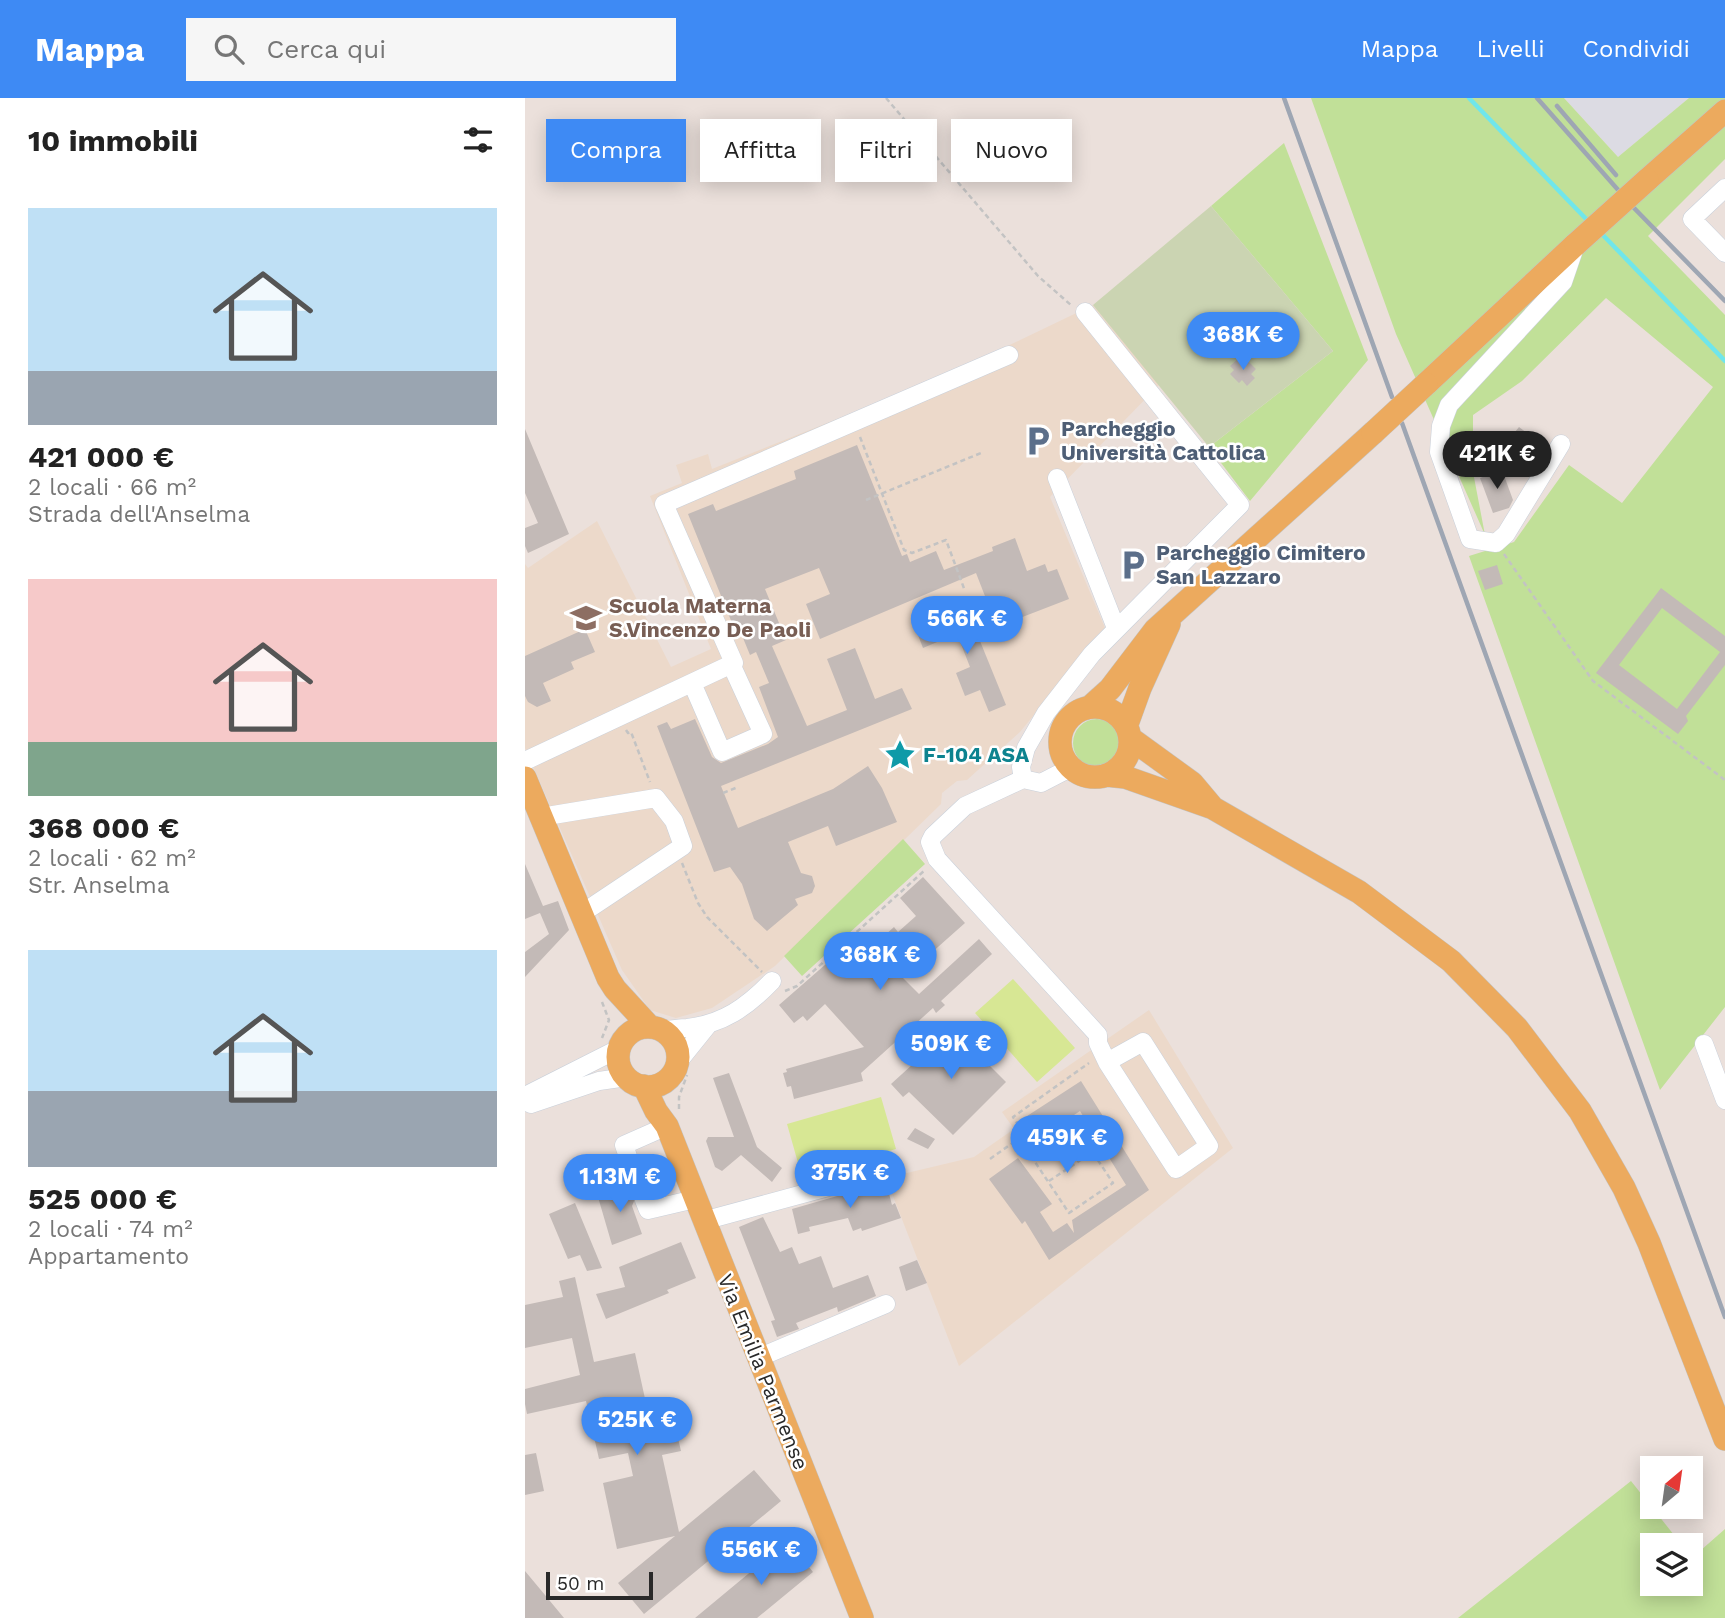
<!DOCTYPE html>
<html lang="it">
<head>
<meta charset="utf-8">
<style>
  body { margin:0; font-family:"Work Sans",sans-serif; background:#f6f6f6; color:#222; height:100vh; display:flex; flex-direction:column; font-size:26px; white-space:nowrap }
  * { box-sizing:border-box; margin:0 }
  p { font-size:23px; color:#767676 }
  .icon { flex:none; width:38px; height:38px; fill:none; stroke:currentColor; stroke-width:2; stroke-linecap:round; stroke-linejoin:round }
  .map { position:relative; flex:1; overflow:hidden }
  .panel { display:flex; flex-direction:column; background:#fff; width:525px }
  .panel>* { flex:none }
  .top-card { position:absolute; left:21px; top:21px; width:665px; height:63px; display:flex; gap:14px }
  .needle { width:46px; rotate:29deg }
  .buttons { position:absolute; left:1115px; top:1358px; display:grid; gap:14px }
  .buttons a { display:grid; place-items:center; width:63px; height:63px; border-radius:0px; background:#fff; box-shadow:0 4px 18px #0003; font-size:35px }
  .scale { position:absolute; left:21px; bottom:18px; width:107px; box-sizing:border-box; padding-left:7px; border:4px solid #292929; border-top:0; font-size:19px; line-height:24px; white-space:nowrap; color:#292929; -webkit-text-stroke:5px #fff; paint-order:stroke }
  .price { position:absolute; translate:-50% -60px; padding:0 16px; border-radius:24px; background:#3e8af4; color:#fff; font-size:23px; line-height:46px; filter:drop-shadow(0 2px 4px #0008) }
  .price::after { content:''; position:absolute; left:50%; top:42px; width:21px; height:16px; margin-left:-10px; background:inherit; clip-path:polygon(0 0,100% 0,50% 100%) }
  .price.selected { background:#222; color:#fff }
  ul { padding:0; list-style:none }
  li { display:grid; align-content:center; gap:14px; height:371px; padding:0 28px }
  li span { display:grid; place-items:center; height:217px; border-radius:0px; color:#555 }
  li>.icon { margin-inline-start:auto }
  span .icon { width:126px; height:126px; fill:#fffc; stroke-width:1 }
  li b { font-size:30px }
  h2 { display:flex; justify-content:space-between; align-items:center; height:84px; padding:0 28px; font-size:30px }
  .tag { padding:0 24px; border-radius:0px; background:#fff; box-shadow:0 4px 18px #0003; font-size:24px; line-height:63px }
  .tag.selected { background:#3e8af4; color:#fff }
  header { display:flex; align-items:center; gap:42px; box-sizing:border-box; height:98px; padding:0 35px; background:#3e8af4; color:#fff }
  header strong { font-size:33px }
  nav { display:flex; gap:38px; margin-inline-start:auto; font-size:24px }
  .search { width:490px; height:63px; background:#f6f6f6; display:flex; align-items:center; gap:18px; box-sizing:border-box; padding:0 24px; border-radius:0px; color:#767676; font-size:26px }
  main { display:flex; flex:1; min-height:0 }
  .map>svg:first-child { display:block }
</style>
</head>
<body>
<header>
<strong>Mappa</strong>
<div class="search"><svg class="icon" aria-label="search" viewBox="0 0 24 24"><circle cx="10" cy="10" r="6"/><path d="M15 15l6 6"/></svg>Cerca qui</div>
<nav><a>Mappa</a><a>Livelli</a><a>Condividi</a></nav>
</header>
<main>
<section class="panel">
<h2>10 immobili<svg class="icon" aria-label="filters" viewBox="0 0 24 24"><path d="M4 7h16M4 17h16"/><circle cx="9" cy="7" r="2"/><circle cx="15" cy="17" r="2"/></svg></h2>
<ul>
<li><span style="background:linear-gradient(#bfe0f5 75%,#9aa5b1 0)"><svg class="icon" aria-label="home" viewBox="0 0 24 24"><path d="M3 11l9-7 9 7M6 9v11h12V9"/></svg></span><div><b>421 000 €</b><p>2 locali · 66 m²</p><p>Strada dell'Anselma</p></div></li>
<li><span style="background:linear-gradient(#f6c9c9 75%,#7fa58c 0)"><svg class="icon" aria-label="home" viewBox="0 0 24 24"><path d="M3 11l9-7 9 7M6 9v11h12V9"/></svg></span><div><b>368 000 €</b><p>2 locali · 62 m²</p><p>Str. Anselma</p></div></li>
<li><span style="background:linear-gradient(#bfe0f5 65%,#9aa5b1 0)"><svg class="icon" aria-label="home" viewBox="0 0 24 24"><path d="M3 11l9-7 9 7M6 9v11h12V9"/></svg></span><div><b>525 000 €</b><p>2 locali · 74 m²</p><p>Appartamento</p></div></li>
</ul>
</section>
<div class="map">
<svg width="1200" height="1520" viewBox="0 0 1200 1520">
  <rect width="100%" height="100%" fill="#ebe0db"/>
  <!-- industrial -->
  <path fill="#dcdbe3" d="M1039 0H1164L1093 59Z"/>
  <!-- education -->
  <path fill="#ecd9ca" d="M568 207 634 287 525 399 580 530 495 634 442 682 432 683 417 695 416 706 250 868 187 910 151 920 125 912 97 872 0 650V466L3 470 72 423 146 569 186 551 125 398 157 385 151 367 183 356 187 371 422 277Z
    M624 912 708 1050 434 1268 361 1080 449 1059 489 1031 477 1014Z"/>
  <!-- green -->
  <path fill="#c1e098" d="M786 0H1039L1093 59 1164 0H1200V61L1123 138 1200 217V909L1135 992 944 458 989 444 1044 367 1097 405 1188 289 1081 200 997 283 948 317V374L960 437 871 236Z
    M759 45 843 262 725 403 684 349 808 253 686 108Z
    M548 645a24 24 0 1 1 48 0a24 24 0 1 1-48 0Z
    M378 741 400 766 277 878 259 858Z
    M1106 1383 1157 1447H1127V1486H1166V1458L1167 1460 1200 1431V1520H933Z"/>
  <!-- cemetery -->
  <path fill="#cbd4b2" d="M686 108 808 253 684 349 568 207Z"/>
  <!-- pitch -->
  <path fill="#d7e794" d="M488 881 550 950 512 984 450 915Z
    M356 999 371 1051 277 1079 262 1026Z"/>
  <g fill="none" stroke-linecap="round" stroke-linejoin="round">
    <!-- stream -->
    <path stroke="#70e6eb" stroke-width="4.5" d="M944 0 1065 125
      M1074 133 1200 263"/>
  </g>
  <!-- building -->
  <path fill="#c3bab7" fill-rule="evenodd" d="M714 260 719 265 722 262 731 271 726 276 730 280 722 288 717 282 714 285 705 276 709 272 705 268Z
    M994 329 1021 349 1006 372 977 350Z
    M0 331 44 436 3 455 0 448V430L13 425 0 395Z
    M332 347 377 458 382 456 385 464 411 453 419 472 468 453 467 449 490 440 502 473 520 466 523 474 532 471 544 501 472 529 451 475 295 541 281 506 305 496 294 470 240 491 261 542 247 548 282 628 322 612 302 561 330 550 350 601 377 590 387 611 196 688 213 730 308 691 343 668 357 690 372 724 311 748 303 728 263 744 276 775 287 778 290 788 287 795 270 801 273 807 242 833 229 821 217 786 205 769 189 774 132 628 142 624 146 631 170 621 187 659 196 665 243 646 253 639 234 589 244 585 231 554 225 557 211 523 207 525 163 416 188 406 191 413 271 381 269 373Z
    M977 372 988 402 984 410 968 415 955 380Z
    M972 467 978 486 960 492 953 473Z
    M1136 490 1200 538V567L1161 618 1163 623 1153 636 1071 575ZM1137 510 1195 554 1152 611 1094 567Z
    M442 511 481 607 464 614 455 592 440 598 431 575 445 569 434 541 426 544 424 539 398 550 391 532Z
    M60 531 70 554 46 564 49 571 18 585 26 603 12 609 3 604 0 598V558Z
    M0 766 18 808 33 803 44 832 0 879V854L24 836 15 815 0 821Z
    M398 779 440 825 378 880 394 896 454 841 467 856 416 903 420 907 411 915 408 910 336 975 338 983 269 1001 266 988 262 989 258 975 262 974 261 971 339 949 300 906 282 923 278 918 269 925 254 907 309 859 325 877 343 861 339 856 369 829 373 834 391 818 375 800Z
    M432 926 444 940 440 943 481 984 428 1037 384 994 378 999 366 986Z
    M204 975 232 1049 257 1070 247 1084 216 1057 197 1073 190 1069 181 1043 183 1039H209L188 980Z
    M556 983 624 1092 524 1162 500 1123 497 1126 464 1081 493 1060 527 1106 515 1114 528 1134 542 1125 549 1135 547 1122 601 1087 555 1013 513 1041 499 1020Z
    M390 1030 410 1041 403 1051 382 1041Z
    M361 1084 367 1107 370 1105 376 1120 337 1133 336 1130 328 1133 323 1120 284 1129 285 1133 273 1136 267 1111Z
    M100 1086 104 1091 113 1093 107 1108 117 1136 87 1147 73 1099Z
    M50 1105 77 1170 62 1173 55 1157 43 1161 24 1116Z
    M238 1119 255 1154 267 1149 274 1166 296 1158 308 1190 343 1177 351 1198 313 1214 312 1209 271 1225 274 1231 252 1239 246 1223 250 1222 214 1129Z
    M156 1144 171 1180 142 1192 144 1195 81 1221 71 1196 100 1189 94 1169Z
    M392 1162 402 1185 381 1193 374 1169Z
    M50 1179 69 1264 110 1255 126 1328 149 1323 156 1353 137 1357 154 1434 229 1372 256 1403 119 1516 93 1485 150 1438 92 1451 78 1385 108 1378 103 1355 74 1361 61 1303 2 1316 0 1306V1291L55 1277 47 1240 0 1250V1207L38 1199 34 1183Z
    M11 1355 19 1393 0 1397V1357Z
    M263 1443 288 1474 232 1520H170Z
    M0 1473 20 1497 39 1520H0Z"/>
  <g fill="none" stroke-linecap="round" stroke-linejoin="round">
    <defs>
      <path id="minor" d="M1200 90 1167 121 1200 155
        M1036 346 981 436 971 445 945 441 914 354 916 328 924 307 1038 184 1051 146
        M532 380 591 530
        M167 585 197 654 238 636 206 566
        M0 663 209 565 139 406 484 257
        M545 670 516 685 498 681 440 708 408 738 405 744 412 761 573 937V945L582 964 651 1071 684 1048 618 944 582 964
        M498 681 496 669 501 650 521 615 567 556 715 407 560 214
        M16 719 131 700 149 723 158 748 56 816
        M134 931C143 933 152 930 162 930 198 926 222 909 247 883
        M1179 946 1200 1002
        M153 964 182 928
        M0 998 95 950
        M0 1003 6 1006 74 983 102 979
        M111 1082 99 1047 142 1028
        M119 1102 123 1112 170 1101
        M178 1123 355 1075
        M233 1260 361 1206"/>
      <path id="major" d="M1122 82 1200 13
        M901 286 1051 146
        M535 644a35 35 0 1 1 70 0a35 35 0 1 1-70 0Z
        M565 609 585 591 630 532 848 335
        M602 626 615 590 644 526
        M605 640 667 685 688 710
        M581 677 600 679 688 710 834 794 926 863 992 930 1055 1013 1099 1090 1124 1145 1200 1341
        M0 680 83 880 90 891 125 929
        M93 959a30 30 0 1 1 60 0a30 30 0 1 1-60 0Z
        M119 988 131 1013 142 1028 337 1520"/>
    </defs>
    <!-- minor casing -->
    <use href="#minor" stroke="#c9d0da" stroke-width="19"/>
    <!-- major casing -->
    <use href="#major" stroke="#c3c3c3" stroke-width="24"/>
    <!-- path -->
    <path stroke="#c3c3c3" stroke-width="2.5" stroke-dasharray="5 3.5" stroke-linecap="butt" d="M361 0 513 178 547 208
      M335 339 379 452 387 455 421 442 440 493
      M341 402 456 355
      M979 456 1068 583 1200 682
      M101 632 103 635 106 634 125 684
      M198 695 213 689
      M157 765 173 805 182 819 237 874
      M260 893 272 888 400 772
      M77 904 84 922 77 940
      M154 1011V999L162 977
      M507 1047 547 1023 588 1085 544 1115 502 1052 507 1047 488 1019 564 965
      M465 1061 500 1036
      M524 1083 568 1054"/>
    <!-- minor -->
    <use href="#minor" stroke="#fff" stroke-width="18"/>
    <!-- major -->
    <use href="#major" stroke="#ecaa5e" stroke-width="23"/>
    <!-- rail -->
    <path stroke="#9ea6b3" stroke-width="4.5" d="M759 0 867 299
      M1012 0 1109 110 1200 203
      M1032 8 1091 77
      M877 325 1200 1219"/>
    <defs>
      <path id="major-bridge" d="M1051 146 1122 82
        M848 335 901 286"/>
    </defs>
    <!-- major-bridge casing -->
    <use href="#major-bridge" stroke="#c3c3c3" stroke-width="24" stroke-linecap="butt"/>
    <!-- major-bridge -->
    <use href="#major-bridge" stroke="#ecaa5e" stroke-width="23"/>
  </g>
  <!-- icons -->
  <defs>
    <symbol id="parking-bare" viewBox="-9 -9 18 18"><path d="M-3.5-5.5H1a3.5 3.5 0 0 1 0 7H-1V5.5H-3.5ZM-1-3.4V-.6H.8a1.4 1.4 0 0 0 0-2.8Z" fill="#5c6f8a" stroke="#fff" stroke-width="2.5" paint-order="stroke"/></symbol>
    <symbol id="school-bare" viewBox="-9 -9 18 18"><path d="M0-5L7-2L0 1L-7-2ZM-4 1L0 2.5L4 1V4Q0 6-4 4Z" fill="#8d6e63" stroke="#fff" stroke-width="2.5" paint-order="stroke"/></symbol>
    <symbol id="sight-bare" viewBox="-9 -9 18 18"><path d="M0-6L1.8-2.2L6-1.7L2.9 1.2L3.7 5.4L0 3.3L-3.7 5.4L-2.9 1.2L-6-1.7L-1.8-2.2Z" fill="#0f9aa8" stroke="#fff" stroke-width="2.5" paint-order="stroke"/></symbol>
  </defs>
  <g fill-rule="evenodd">
    <use href="#parking-bare" x="491" y="321" width="44" height="44"/>
    <use href="#parking-bare" x="586" y="445" width="44" height="44"/>
    <use href="#school-bare" x="39" y="498" width="44" height="44"/>
    <use href="#sight-bare" x="353" y="635" width="44" height="44"/>
  </g>
  <g text-anchor="middle" stroke-width="5" stroke-linejoin="round" paint-order="stroke">
    <!-- service labels -->
    <g font-size="21" font-weight="bold" fill="#4e5e75" stroke="#fff" text-anchor="start">
      <text x="536" y="338">Parcheggio<tspan x="536" dy="24">Università Cattolica</tspan></text>
      <text x="631" y="462">Parcheggio Cimitero<tspan x="631" dy="24">San Lazzaro</tspan></text>
    </g>
    <!-- education labels -->
    <g font-size="21" font-weight="bold" fill="#785e54" stroke="#fff" text-anchor="start">
      <text x="84" y="515">Scuola Materna<tspan x="84" dy="24">S.Vincenzo De Paoli</tspan></text>
    </g>
    <!-- culture labels -->
    <g font-size="21" font-weight="bold" fill="#0d838f" stroke="#fff" text-anchor="start">
      <text x="398" y="664">F-104 ASA</text>
    </g>
    <!-- street labels -->
    <g font-size="21" fill="#292929" stroke="#fff">
      <text transform="translate(238 1274) rotate(68)" y="7">Via Emilia Parmense</text>
    </g>
  </g>
</svg>
<div class="buttons">
<a><svg class="needle" viewBox="-14 -14 28 28"><path d="M0-13l5 13h-10z" fill="#e53935"/><path d="M0 13l5-13h-10z" fill="#767676"/></svg></a>
<a><svg class="icon" aria-label="layers" viewBox="0 0 24 24"><path d="M12 4l9 5-9 5-9-5zM3 14l9 5 9-5"/></svg></a>
</div>
<div class="scale">50 m</div>
<b class="price" style="left:718px;top:274px">368K €</b>
<b class="price selected" style="left:972px;top:393px">421K €</b>
<b class="price" style="left:442px;top:558px">566K €</b>
<b class="price" style="left:355px;top:894px">368K €</b>
<b class="price" style="left:426px;top:983px">509K €</b>
<b class="price" style="left:542px;top:1077px">459K €</b>
<b class="price" style="left:325px;top:1112px">375K €</b>
<b class="price" style="left:95px;top:1116px">1.13M €</b>
<b class="price" style="left:112px;top:1359px">525K €</b>
<b class="price" style="left:236px;top:1489px">556K €</b>
<div class="top-card">
<a class="tag selected">Compra</a>
<a class="tag">Affitta</a>
<a class="tag">Filtri</a>
<a class="tag">Nuovo</a>
</div>
</div>
</main>
</body>
</html>
